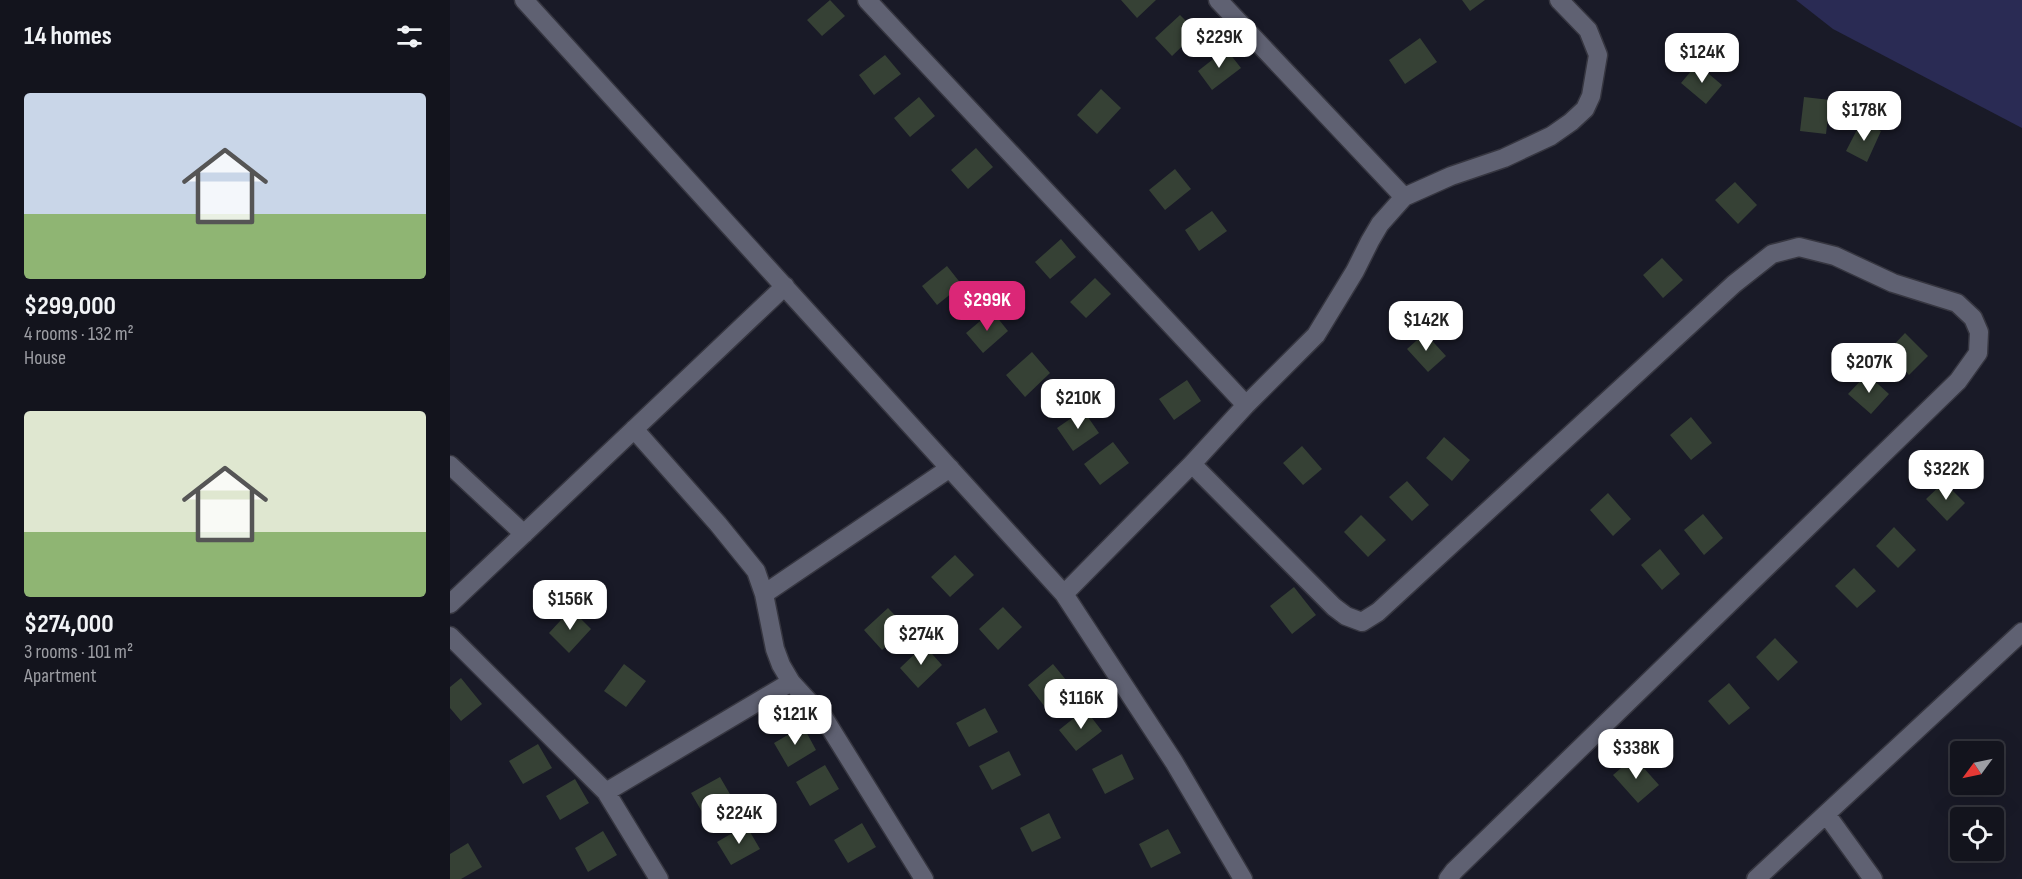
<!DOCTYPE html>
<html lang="en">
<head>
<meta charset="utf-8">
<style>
  body { margin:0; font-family:"Sofia Sans Condensed",sans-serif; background:#1c1d26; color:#f1f3f6; height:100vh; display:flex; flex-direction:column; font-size:22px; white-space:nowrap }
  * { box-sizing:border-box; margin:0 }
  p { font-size:20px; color:#9d9ea4 }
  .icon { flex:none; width:33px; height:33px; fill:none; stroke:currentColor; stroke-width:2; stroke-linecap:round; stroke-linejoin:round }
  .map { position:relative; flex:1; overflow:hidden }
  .side { display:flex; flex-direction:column; background:#13141d; width:450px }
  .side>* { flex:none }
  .needle { width:39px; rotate:237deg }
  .fabs { position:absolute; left:1500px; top:741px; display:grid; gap:12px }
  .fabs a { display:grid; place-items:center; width:54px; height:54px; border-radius:6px; background:#13141d; box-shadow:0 6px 24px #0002,0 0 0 2px #32333b; font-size:30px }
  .price { position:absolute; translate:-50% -51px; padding:0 14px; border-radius:12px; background:#fff; color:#222; font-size:20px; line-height:39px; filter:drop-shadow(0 2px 3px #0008) }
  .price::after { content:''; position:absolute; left:50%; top:36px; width:18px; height:14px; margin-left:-9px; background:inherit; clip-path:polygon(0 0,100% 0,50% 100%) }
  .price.selected { background:#db2777; color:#fff }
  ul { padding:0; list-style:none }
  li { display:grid; align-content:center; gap:12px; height:318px; padding:0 24px }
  li span { display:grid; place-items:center; height:186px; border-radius:6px; color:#555 }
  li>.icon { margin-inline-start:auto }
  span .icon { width:108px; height:108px; fill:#fffc; stroke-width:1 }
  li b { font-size:26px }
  h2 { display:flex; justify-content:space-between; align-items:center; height:72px; padding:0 24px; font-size:26px }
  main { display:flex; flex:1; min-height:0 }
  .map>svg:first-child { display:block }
</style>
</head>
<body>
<main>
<section class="side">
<h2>14 homes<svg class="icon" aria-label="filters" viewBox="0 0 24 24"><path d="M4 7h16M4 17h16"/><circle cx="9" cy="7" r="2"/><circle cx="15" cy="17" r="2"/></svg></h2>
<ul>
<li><span style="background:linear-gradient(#c9d6e8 65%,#8fb573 0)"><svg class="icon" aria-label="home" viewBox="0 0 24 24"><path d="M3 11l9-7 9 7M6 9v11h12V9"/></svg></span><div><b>$299,000</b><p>4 rooms · 132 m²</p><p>House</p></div></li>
<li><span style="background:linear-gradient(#dfe7d0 65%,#8fb573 0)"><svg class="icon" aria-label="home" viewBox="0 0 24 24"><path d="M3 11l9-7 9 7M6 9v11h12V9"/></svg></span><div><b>$274,000</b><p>3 rooms · 101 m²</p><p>Apartment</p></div></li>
</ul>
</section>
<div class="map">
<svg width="1572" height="879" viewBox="0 0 1572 879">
  <rect width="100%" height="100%" fill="#191a27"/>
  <!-- green -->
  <path fill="#2a2b54" d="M1346 0H1572V128L1383 29Z"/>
  <!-- building -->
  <path fill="#364135" d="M380 0 395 16 372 36 357 20Z
    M671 0H706L687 18Z
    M1012 0H1035L1020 11Z
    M730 15 747 32 722 56 705 38Z
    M970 38 987 62 955 84 939 60Z
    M776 49 791 68 762 90 748 71Z
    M435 55 451 74 424 95 409 75Z
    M1247 64 1272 85 1256 104 1231 83Z
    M651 89 671 108 647 134 627 115Z
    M469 97 485 116 460 137 444 118Z
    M1354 97 1380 100 1376 134 1350 131Z
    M1411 122 1431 131 1417 162 1396 151Z
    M526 148 543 167 518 189 501 170Z
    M725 169 741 189 715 210 699 190Z
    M1285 182 1307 205 1288 224 1265 200Z
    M762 211 777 231 749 251 735 230Z
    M611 239 626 257 600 279 585 262Z
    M1212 258 1233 280 1213 298 1193 275Z
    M497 266 512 285 487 305 472 286Z
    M645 278 661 294 636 318 620 302Z
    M542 311 558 331 533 353 516 333Z
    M975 333 996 356 978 372 957 349Z
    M1455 333 1478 356 1459 375 1437 352Z
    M582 352 600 373 575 397 556 375Z
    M1417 374 1439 394 1421 414 1398 394Z
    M737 380 751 401 724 420 709 399Z
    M633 410 649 433 623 451 607 428Z
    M1241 417 1262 443 1241 460 1220 435Z
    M994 437 1020 460 1002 481 976 458Z
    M663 442 679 463 650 485 634 464Z
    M852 446 872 469 853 485 833 463Z
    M957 481 979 505 962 521 939 497Z
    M1494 482 1515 503 1497 521 1476 499Z
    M1158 493 1181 519 1163 536 1140 510Z
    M1253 514 1273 538 1254 555 1234 530Z
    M911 515 936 540 918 557 894 532Z
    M1444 527 1466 550 1448 568 1426 546Z
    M1210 549 1230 574 1212 590 1191 565Z
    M505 555 524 575 500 597 481 577Z
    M1404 568 1426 591 1407 608 1385 586Z
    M844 587 866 615 842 634 820 606Z
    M553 607 572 627 548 650 529 629Z
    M438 608 457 628 432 650 414 630Z
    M121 609 141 629 119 653 99 633Z
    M1325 638 1348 662 1328 681 1306 657Z
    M474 645 492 665 468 688 450 668Z
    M174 664 196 681 176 707 154 691Z
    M603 664 621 686 595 707 578 685Z
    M11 678 32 704 11 721 0 708V687Z
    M1279 683 1300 708 1279 725 1258 701Z
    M535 708 548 732 519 747 506 723Z
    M635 709 652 731 626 751 609 730Z
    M353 726 366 750 338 767 324 743Z
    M88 744 102 768 73 784 59 761Z
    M559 751 571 775 542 790 529 766Z
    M672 754 684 779 655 794 642 769Z
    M1184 757 1209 785 1188 803 1163 775Z
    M375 765 389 789 360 806 346 782Z
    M270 777 284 801 255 817 241 793Z
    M125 779 139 803 110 820 96 796Z
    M599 813 611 838 582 852 570 828Z
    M412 823 426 847 398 863 384 840Z
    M296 825 310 849 281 865 267 842Z
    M718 829 731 853 701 868 689 844Z
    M153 831 167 855 138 872 125 848Z
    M18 843 32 867 11 879H0V854Z"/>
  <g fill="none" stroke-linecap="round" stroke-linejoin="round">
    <defs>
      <path id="minor" d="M74 0 614 594 724 762 793 879
        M417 0 796 405
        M768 0 954 197
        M184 429 268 524 306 571 314 594 325 649 331 665 341 682 374 718 474 879
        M742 464 884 607 896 616 912 622 928 612 1284 284 1322 254 1349 247 1385 256 1443 283 1507 303 1523 318 1529 332 1528 353 1508 381 1004 871 998 879
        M0 465 74 534
        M314 594 500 468
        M614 594 742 464 796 405 866 335 905 271 920 241 930 224 954 197 1001 176 1054 158 1101 136 1121 122 1135 109 1141 96 1148 55 1138 30 1109 0
        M0 604 335 286
        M0 636 156 792 209 879
        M156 792 341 682
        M1376 814 1423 879
        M1306 879 1572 632"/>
    </defs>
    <!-- minor casing -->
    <use href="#minor" stroke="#363640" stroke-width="21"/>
    <!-- minor -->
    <use href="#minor" stroke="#5f6172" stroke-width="18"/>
  </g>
</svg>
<div class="fabs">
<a><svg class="needle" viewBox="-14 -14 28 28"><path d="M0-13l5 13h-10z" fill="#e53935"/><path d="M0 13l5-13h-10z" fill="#9d9ea4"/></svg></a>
<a><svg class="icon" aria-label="locate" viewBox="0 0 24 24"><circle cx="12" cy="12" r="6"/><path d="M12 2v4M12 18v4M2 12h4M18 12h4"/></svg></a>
</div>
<b class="price" style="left:769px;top:69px">$229K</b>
<b class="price" style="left:1252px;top:84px">$124K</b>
<b class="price" style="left:1414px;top:142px">$178K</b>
<b class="price selected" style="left:537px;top:332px">$299K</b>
<b class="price" style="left:976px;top:352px">$142K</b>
<b class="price" style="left:1419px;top:394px">$207K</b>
<b class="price" style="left:628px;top:430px">$210K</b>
<b class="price" style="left:1496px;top:501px">$322K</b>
<b class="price" style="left:120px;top:631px">$156K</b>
<b class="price" style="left:471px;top:666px">$274K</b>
<b class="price" style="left:631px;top:730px">$116K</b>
<b class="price" style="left:345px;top:746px">$121K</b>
<b class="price" style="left:1186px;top:780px">$338K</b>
<b class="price" style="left:289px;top:845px">$224K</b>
</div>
</main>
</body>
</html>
